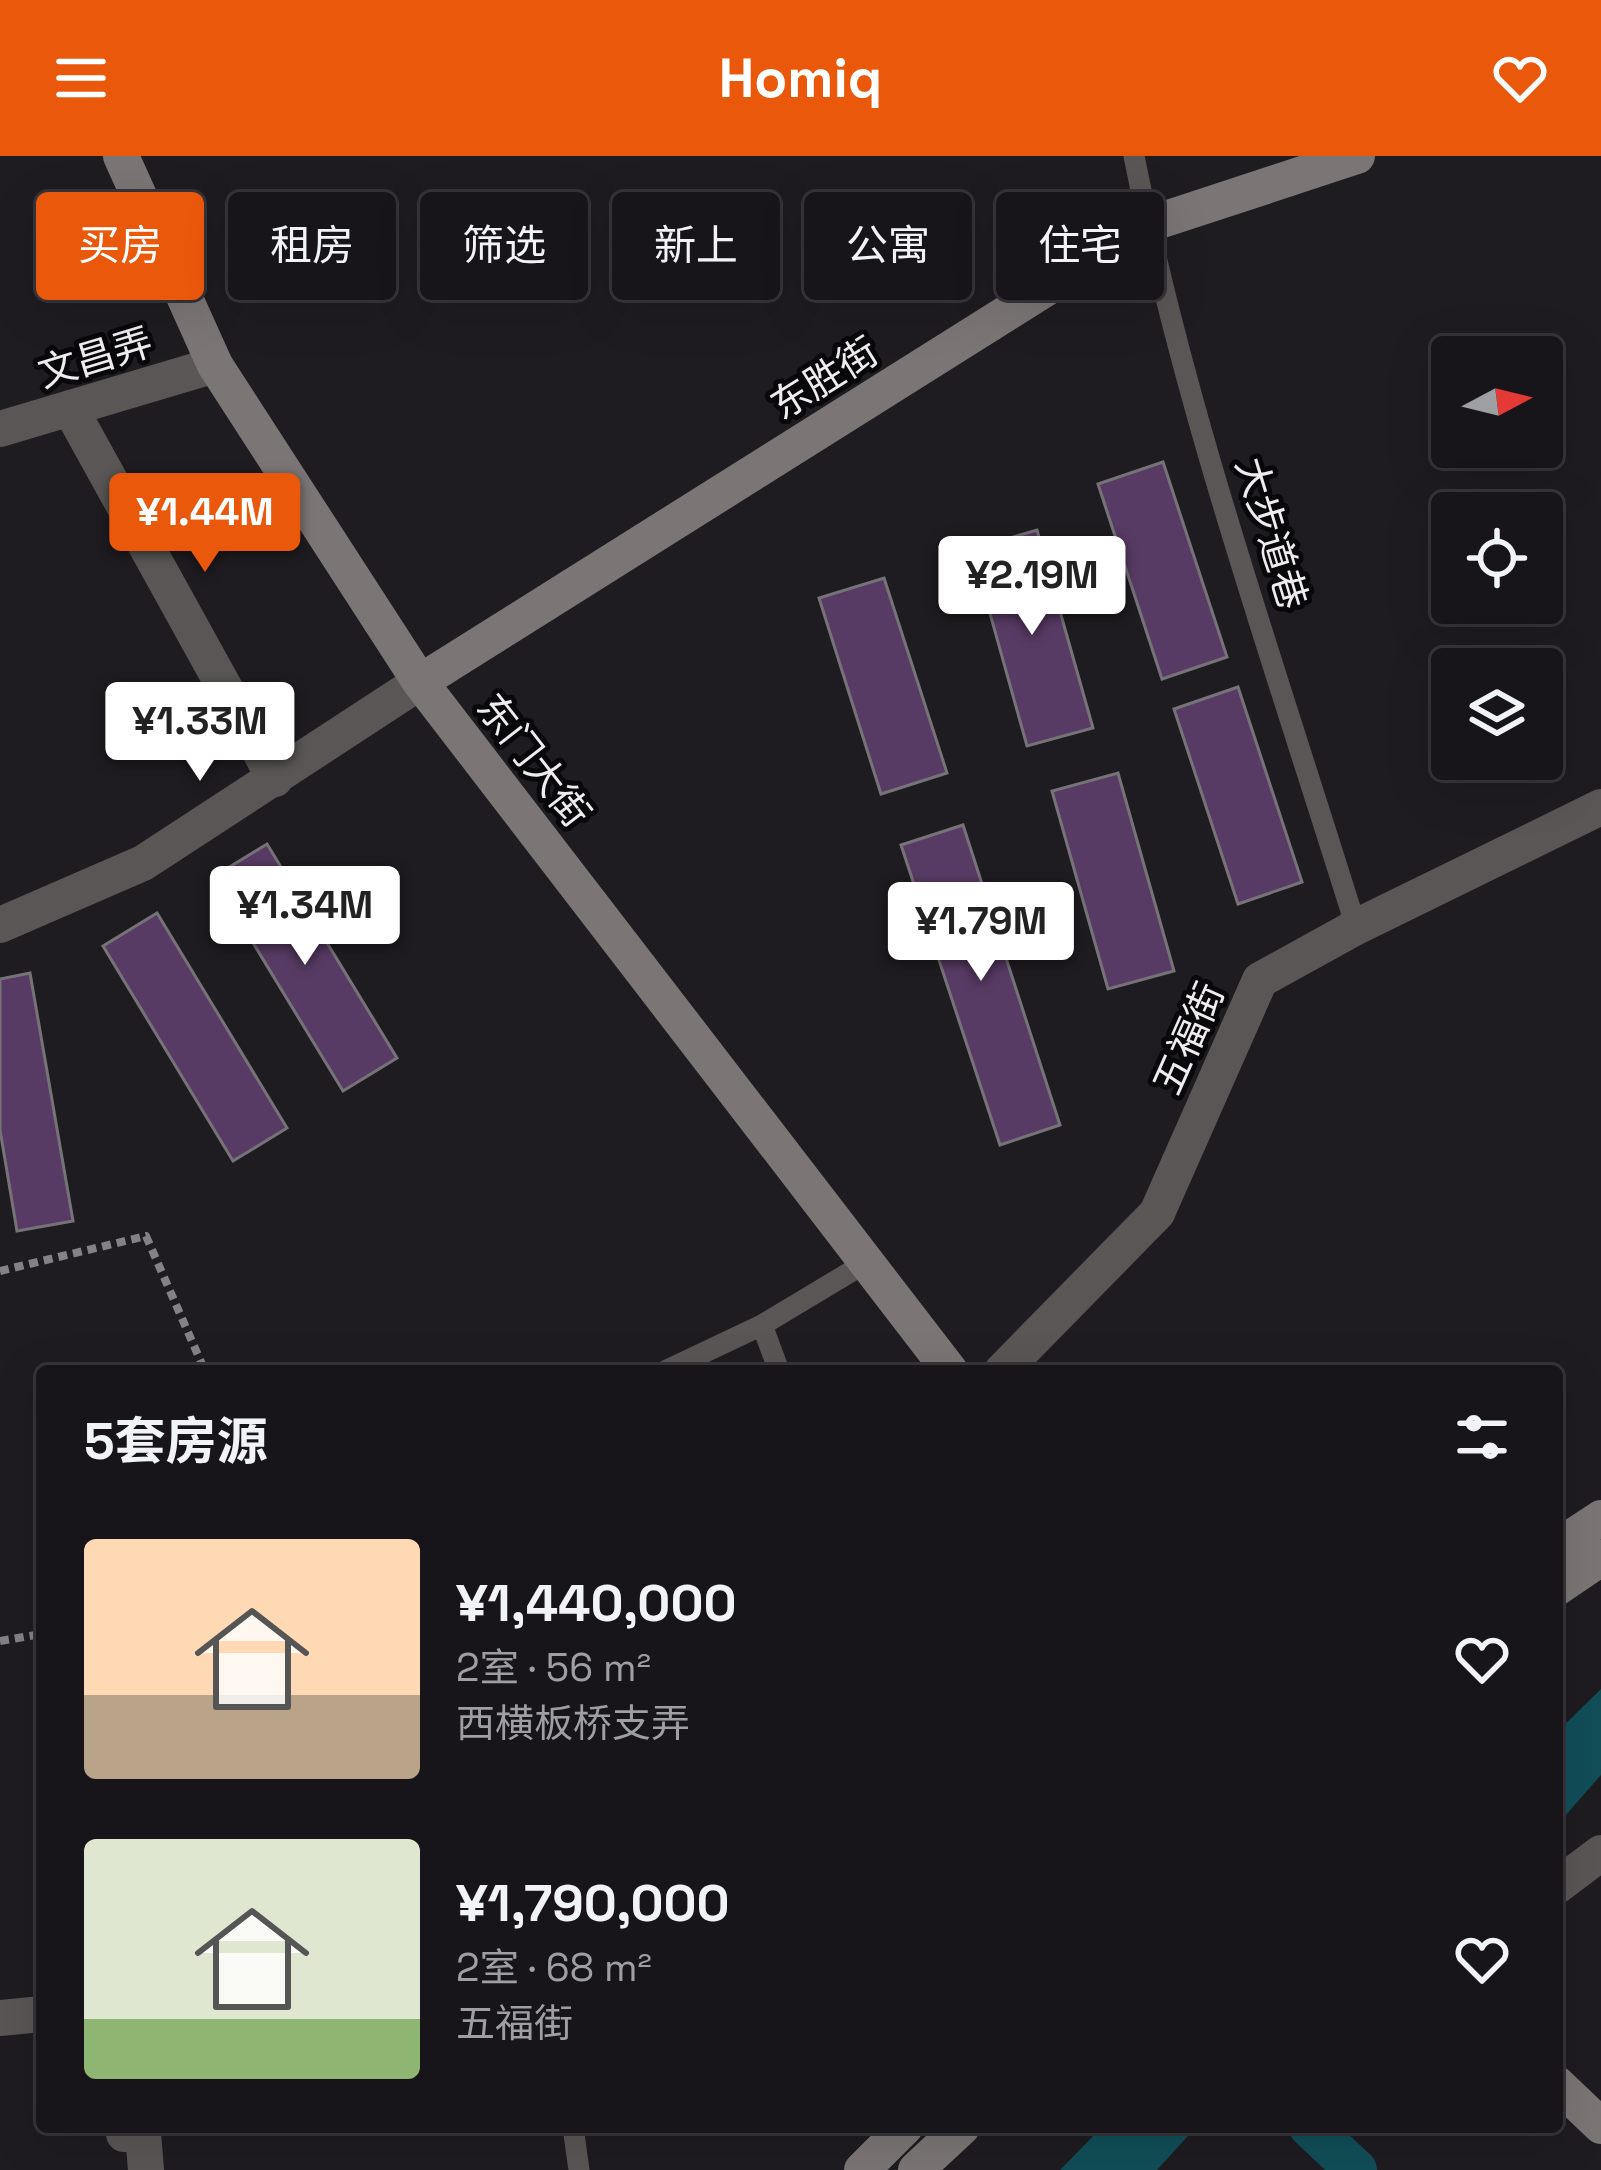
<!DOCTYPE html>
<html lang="zh">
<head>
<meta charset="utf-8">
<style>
  body { margin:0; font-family:"Space Grotesk","Noto Sans SC",sans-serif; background:#201e22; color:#f1f3f6; height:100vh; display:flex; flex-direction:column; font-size:45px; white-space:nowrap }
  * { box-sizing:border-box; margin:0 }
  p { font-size:39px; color:#9e9fa2 }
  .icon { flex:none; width:66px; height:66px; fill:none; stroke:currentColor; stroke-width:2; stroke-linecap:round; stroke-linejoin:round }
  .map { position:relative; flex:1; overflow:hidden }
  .details { position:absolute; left:36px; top:1209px; width:1527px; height:768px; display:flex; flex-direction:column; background:#171519; border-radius:12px; box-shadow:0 12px 48px #0002,0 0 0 3px #363438 }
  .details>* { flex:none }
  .guide { position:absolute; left:36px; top:36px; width:1530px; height:108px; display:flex; gap:24px }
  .needle { width:78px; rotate:83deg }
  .controls { position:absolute; left:1431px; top:180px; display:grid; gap:24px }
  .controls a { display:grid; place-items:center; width:132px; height:132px; border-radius:12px; background:#171519; box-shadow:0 12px 48px #0002,0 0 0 3px #363438; font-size:60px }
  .price { position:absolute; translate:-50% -102px; padding:0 27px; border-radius:12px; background:#fff; color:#222; font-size:39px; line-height:78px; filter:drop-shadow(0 3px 6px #0008) }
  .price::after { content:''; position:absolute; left:50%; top:72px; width:36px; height:27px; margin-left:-18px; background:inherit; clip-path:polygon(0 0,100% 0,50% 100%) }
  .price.on { background:#ea580c; color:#fff }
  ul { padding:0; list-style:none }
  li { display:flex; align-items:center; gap:36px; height:300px; padding:0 48px }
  li span { display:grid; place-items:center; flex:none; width:336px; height:240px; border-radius:12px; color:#555 }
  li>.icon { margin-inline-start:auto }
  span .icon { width:144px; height:144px; fill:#fffc; stroke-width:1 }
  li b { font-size:51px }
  h2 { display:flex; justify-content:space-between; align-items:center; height:144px; padding:0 48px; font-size:51px }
  .tag { padding:0 42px; border-radius:12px; background:#171519; box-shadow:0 12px 48px #0002,0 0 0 3px #363438; font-size:42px; line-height:108px }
  .tag.on { background:#ea580c; color:#fff }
  header { display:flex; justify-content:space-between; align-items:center; height:156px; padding:0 48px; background:#ea580c; color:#fff; font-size:54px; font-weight:600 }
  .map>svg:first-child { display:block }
</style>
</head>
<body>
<header><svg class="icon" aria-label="menu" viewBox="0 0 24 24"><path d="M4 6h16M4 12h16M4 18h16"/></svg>Homiq<svg class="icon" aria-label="heart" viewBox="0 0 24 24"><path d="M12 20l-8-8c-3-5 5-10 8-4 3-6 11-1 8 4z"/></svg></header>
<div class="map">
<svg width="1601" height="2014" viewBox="0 0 1601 2014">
  <rect width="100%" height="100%" fill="#1f1c21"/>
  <!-- water -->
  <path fill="#114e58" d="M1601 1533V1619L1557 1669V1576Z
    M1102 1971H1196L1157 2014H1060Z"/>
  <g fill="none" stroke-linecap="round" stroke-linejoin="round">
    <!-- canal -->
    <path stroke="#114e58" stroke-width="42" d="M1310 1971 1356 2014"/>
  </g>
  <!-- building -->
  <path fill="#583b64" stroke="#767378" stroke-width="3" d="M1163 306 1227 501 1162 523 1098 328Z
    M1037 374 1093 572 1027 590 972 393Z
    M884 422 947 617 881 638 819 442Z
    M1238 531 1302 726 1238 748 1174 553Z
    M1118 617 1174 815 1108 833 1052 635Z
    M963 669 1060 969 1000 989 901 689Z
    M267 688 397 902 343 935 213 721Z
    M157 757 287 972 233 1005 103 790Z
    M30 817 73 1065 17 1075 0 974V823Z"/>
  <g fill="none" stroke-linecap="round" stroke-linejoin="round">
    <!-- path -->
    <path stroke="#858286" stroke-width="8" stroke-dasharray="9 6" stroke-linecap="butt" d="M0 1115 146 1080 205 1215
      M520 1215 533 1212 569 1215
      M0 1485 42 1478"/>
    <!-- lane -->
    <path stroke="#595655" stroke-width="21" d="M1134 0C1186 261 1277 516 1356 771
      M762 1169 779 1215
      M665 1215 762 1169 867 1106
      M573 1971 579 2014"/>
    <!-- street -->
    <path stroke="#595655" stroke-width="36" d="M70 252 275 623
      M0 273 215 209
      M0 769 143 707 420 526
      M1002 1215 1157 1057 1260 824 1356 771 1601 651
      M1557 1730 1601 1697
      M0 1862 42 1858
      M123 1971 124 1978 143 1977 146 2014"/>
    <!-- secondary -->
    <path stroke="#7b7675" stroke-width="36" d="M121 0 215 209 420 526 950 1215
      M420 526 1147 69 1357 0
      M1557 1391 1601 1362
      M1557 1432 1601 1402
      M1557 1928 1601 1970
      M862 2014 905 1971
      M916 2014 962 1971"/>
  </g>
  <g text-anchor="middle" stroke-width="10" stroke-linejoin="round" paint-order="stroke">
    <!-- street labels -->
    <g font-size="39" fill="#eeecef" stroke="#080709">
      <text transform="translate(95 201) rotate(-17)" y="14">文昌弄</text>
      <text transform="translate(824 222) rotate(-32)" y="14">东胜街</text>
      <text transform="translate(1272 377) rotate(73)" y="14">大步道巷</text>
      <text transform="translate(534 604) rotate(52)" y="14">东门大街</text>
      <text transform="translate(1188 882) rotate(-66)" y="14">五福街</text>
    </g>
  </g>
</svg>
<div class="controls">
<a><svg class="needle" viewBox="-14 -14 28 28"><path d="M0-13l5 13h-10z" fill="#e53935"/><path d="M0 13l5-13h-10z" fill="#9e9fa2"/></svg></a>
<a><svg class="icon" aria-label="locate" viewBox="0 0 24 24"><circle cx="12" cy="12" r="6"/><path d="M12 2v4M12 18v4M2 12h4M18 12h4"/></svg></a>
<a><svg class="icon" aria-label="layers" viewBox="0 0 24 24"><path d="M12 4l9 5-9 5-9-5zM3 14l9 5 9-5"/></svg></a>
</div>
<b class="price on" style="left:205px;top:419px">¥1.44M</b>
<b class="price" style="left:1032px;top:482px">¥2.19M</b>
<b class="price" style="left:200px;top:628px">¥1.33M</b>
<b class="price" style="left:305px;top:812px">¥1.34M</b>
<b class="price" style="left:981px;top:828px">¥1.79M</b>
<div class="guide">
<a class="tag on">买房</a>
<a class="tag">租房</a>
<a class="tag">筛选</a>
<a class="tag">新上</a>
<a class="tag">公寓</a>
<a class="tag">住宅</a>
</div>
<section class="details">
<h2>5套房源<svg class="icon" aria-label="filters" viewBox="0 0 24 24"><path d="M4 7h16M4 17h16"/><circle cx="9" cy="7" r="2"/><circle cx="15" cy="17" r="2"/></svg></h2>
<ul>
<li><span style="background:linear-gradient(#ffd9b3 65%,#b9a48a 0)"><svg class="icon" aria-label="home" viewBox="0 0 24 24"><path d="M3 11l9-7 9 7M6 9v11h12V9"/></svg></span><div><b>¥1,440,000</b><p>2室 · 56 m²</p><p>西横板桥支弄</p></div><svg class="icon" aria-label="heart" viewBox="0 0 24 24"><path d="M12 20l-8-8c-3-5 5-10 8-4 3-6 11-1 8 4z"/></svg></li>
<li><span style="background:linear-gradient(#dfe7d0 75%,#8fb573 0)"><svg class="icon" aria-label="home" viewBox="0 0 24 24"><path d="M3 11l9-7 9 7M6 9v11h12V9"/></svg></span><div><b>¥1,790,000</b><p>2室 · 68 m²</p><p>五福街</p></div><svg class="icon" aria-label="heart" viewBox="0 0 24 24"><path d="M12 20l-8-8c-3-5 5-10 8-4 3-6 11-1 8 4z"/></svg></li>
</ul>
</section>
</div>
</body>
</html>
